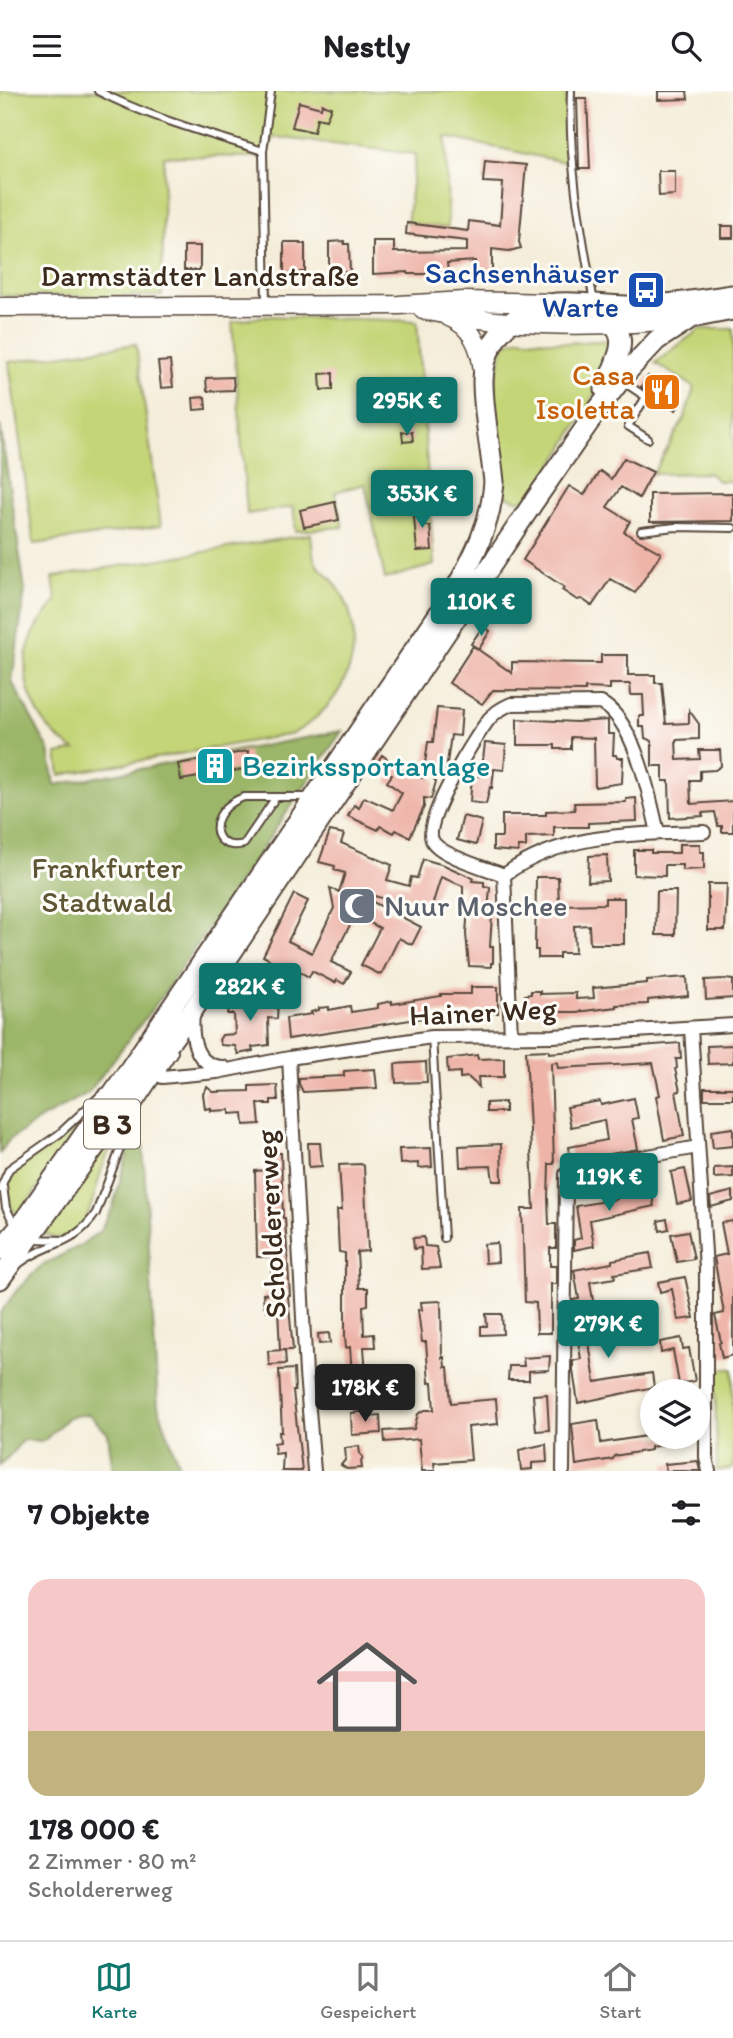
<!DOCTYPE html>
<html lang="de">
<head>
<meta charset="utf-8">
<style>
  body { margin:0; font-family:Itim,sans-serif; background:#f6f6f6; color:#202124; height:100vh; display:flex; flex-direction:column; font-size:26px; white-space:nowrap }
  * { box-sizing:border-box; margin:0 }
  p { font-size:23px; color:#757577 }
  .icon { flex:none; width:38px; height:38px; fill:none; stroke:currentColor; stroke-width:2; stroke-linecap:round; stroke-linejoin:round }
  .map { position:relative; height:1380px; overflow:hidden }
  .sheet { display:flex; flex-direction:column; background:#fff; flex:1 }
  .sheet>* { flex:none }
  .controls { position:absolute; left:640px; top:1288px; display:grid; gap:14px }
  .controls a { display:grid; place-items:center; width:70px; height:70px; border-radius:50%; background:#fff; box-shadow:0 4px 10px #0003; font-size:35px }
  .price { position:absolute; translate:-50% -60px; padding:0 16px; border-radius:7px; background:#0f766e; color:#fff; font-size:23px; line-height:46px; filter:drop-shadow(0 2px 4px #0008) }
  .price::after { content:''; position:absolute; left:50%; top:42px; width:21px; height:16px; margin-left:-10px; background:inherit; clip-path:polygon(0 0,100% 0,50% 100%) }
  .price.selected { background:#222; color:#fff }
  ul { padding:0; list-style:none }
  li { display:grid; align-content:center; gap:14px; height:371px; padding:0 28px }
  li span { display:grid; place-items:center; height:217px; border-radius:21px; color:#555 }
  li>.icon { margin-inline-start:auto }
  span .icon { width:126px; height:126px; fill:#fffc; stroke-width:1 }
  li b { font-size:30px }
  h2 { display:flex; justify-content:space-between; align-items:center; height:84px; padding:0 28px; font-size:30px }
  header { display:flex; justify-content:space-between; align-items:center; height:91px; padding:0 28px; background:#fff; font-size:32px; font-weight:700 }
  .dock { display:flex; justify-content:space-around; align-items:center; height:98px; border-top:2px solid #e0e0e0; background:#fff; font-size:19px; color:#757577 }
  .dock a { display:grid; justify-items:center; gap:4px }
  .dock .selected { color:#0f766e }
  .map>svg:first-child { display:block }
</style>
</head>
<body>
<header><svg class="icon" aria-label="menu" viewBox="0 0 24 24"><path d="M4 6h16M4 12h16M4 18h16"/></svg>Nestly<svg class="icon" aria-label="search" viewBox="0 0 24 24"><circle cx="10" cy="10" r="6"/><path d="M15 15l6 6"/></svg></header>
<div class="map">
<svg width="733" height="1380" viewBox="0 0 733 1380">
  <rect width="100%" height="100%" fill="#fdfcf7"/>
  <filter id="ink" filterUnits="userSpaceOnUse"><feTurbulence type="fractalNoise" baseFrequency=".0143" numOctaves="2"/><feDisplacementMap in="SourceGraphic" scale="14" xChannelSelector="R" yChannelSelector="G"/><feConvolveMatrix kernelMatrix="1 2 1 2 8 2 1 2 1" color-interpolation-filters="sRGB"/></filter>
  <filter id="wash" filterUnits="userSpaceOnUse"><feTurbulence type="fractalNoise" baseFrequency=".00686" numOctaves="4" result="noise"/><feDisplacementMap in="SourceGraphic" scale="28" xChannelSelector="R" yChannelSelector="G"/><feGaussianBlur stdDeviation="1.57" result="paint"/><feColorMatrix in="noise" values="0 0 0 0 0 0 0 0 0 0 0 0 0 0 0 0 0 1.4 0 .05"/><feComposite in="paint" operator="in"/></filter>
  <g filter="url(#wash)">
    <rect width="100%" height="100%" fill="#f4edd9"/>
    <!-- green -->
    <path fill="#c4d578" stroke="#80804b" stroke-width="2" d="M0 0H566L569 72 446 46 448 137 407 132 416 63 275 46 262 66 164 65 162 205H0Z
      M267 225 417 230 434 474 385 488 365 393 335 401 343 436 296 440 293 416 247 423 232 231Z
      M700 238H733V390H718L709 382 653 383 685 326 694 296 655 272Z
      M520 247 567 252 613 249 616 260 593 306 563 358 532 404 519 410 504 404 501 351 495 319V290L504 253Z
      M136 253 161 435 34 453 9 271Z
      M311 443C312 451 312 467 317 474 319 478 326 481 329 485 335 492 340 499 344 507 370 561 341 617 292 643L60 684 57 663 75 659C40 639 15 592 30 551 35 535 46 523 56 510L53 486Z
      M85 1025 19 1125C12 1120 9 1115 8 1106 5 1074 44 1062 65 1045 73 1039 79 1032 85 1025Z
      M120 1036C113 1051 106 1065 101 1081 93 1107 83 1168 42 1141Z
      M715 1278H733V1377L717 1380Z"/>
    <!-- forest -->
    <path fill="#9bb668" stroke="#6b7043" stroke-width="2" d="M0 334 25 499 12 591 49 659 55 694 342 640 162 905 88 1002 42 1027 9 1049 0 1062Z
      M143 1053 158 1315 181 1380H113L108 1343 89 1323 68 1326 44 1350 23 1349 0 1375V1222L18 1198 42 1174 78 1156 100 1140 112 1118 130 1055Z"/>
    <g id="blocks">
      <!-- building -->
      <path fill="#eeb4a8" d="M658 0H687L688 8 658 9Z
        M577 7H587L590 78H579Z
        M299 11 321 17 322 13 331 16 326 29 317 27 314 41 292 36Z
        M485 70 526 74 519 151 521 157 509 160 492 158V181H488V183H475V170L447 172 448 181 424 183H408V181L373 183V150H394V161L467 160V150L406 143 407 132 468 140 469 130 500 134 503 92 483 91Z
        M658 80H675V104L659 105Z
        M721 135H733V147H721Z
        M344 150V153H349L350 181H345V183H329V151Z
        M284 151H300V153H305V181H300V183H284Z
        M184 155H200V179H184Z
        M170 270 173 296 161 297 158 271Z
        M333 282V298L321 299 320 283Z
        M648 285 681 311 676 319 641 296Z
        M233 286 234 299 207 300 206 287Z
        M205 306 206 318 194 319 193 307Z
        M402 341H412L413 350 403 351Z
        M624 367 653 381 639 407 621 396 607 416 630 430 624 441 661 462 635 502 610 488 592 515 582 508 577 509 562 499 564 496 523 469 569 395 584 404 600 380 611 388Z
        M733 402V430L650 431V403Z
        M335 411 339 429 304 436 300 419Z
        M423 414 425 435H430L432 459 417 460 413 415Z
        M483 535 490 540 479 558 471 553Z
        M473 555 512 582V571L601 572V564H628V584H655V592H662L666 633 689 632V619L699 633V648L676 649 677 669 700 668 699 659H720L721 675 715 679 700 680V689H690L691 713 733 710V741H722V735H718L715 721 702 722 703 725 670 727 669 690H663V675H652V650L645 647 644 636H639V625H644L643 604H631L630 593H610V598L585 597V600L493 599 482 613 449 592Z
        M437 617 462 619 460 645 451 644 446 679 426 676 436 691 435 694 431 708 424 707V716L410 746 396 739 394 742 380 735 378 739 348 725 354 714 359 717 364 706 393 719 402 702 387 691 392 684 376 673 382 664 408 683 423 687 428 651H433Z
        M517 628 576 631 608 629V643H614L613 664H616L617 667H623L622 692 595 696 594 647 571 646V658H555V654H517Z
        M485 652 506 654 504 679 494 678 492 697 490 696 486 713 470 711 472 685H481Z
        M248 660 251 677 181 689 178 673Z
        M636 707 637 730 588 732V736H554V745L526 746V756H518V761L493 759V746H502V724H546V720L575 719 574 712 626 711V708Z
        M463 725 482 730 476 754 457 749Z
        M330 740 344 743 341 752 392 774 387 789 409 795 411 786 417 787 423 768 444 774 473 787 472 790 484 791V795L490 796 488 822 492 823 490 856H493V872H491V876L469 875 466 843 468 816H463V795L441 786 430 821 371 804 369 809 421 836 412 854 399 847 381 884 361 874 380 837 355 824 331 871 351 881 344 893 337 889 335 892 312 880 309 886 300 881 292 896 286 893 281 904 257 891 269 868 263 865 294 803 308 810 288 850 312 862 334 817 330 797 339 801 345 782 334 779 335 775 319 771Z
        M679 753H700V761H704V778L682 779V774H665V785L634 784V759H651V762H679Z
        M607 764 608 790 588 791 589 765Z
        M536 786H558L559 814 605 813V807H624V853H590L589 834 574 835 575 862H559V867H538V859H535Z
        M708 793H727L725 839H708Z
        M657 800H676L675 844H656Z
        M687 886 688 905 648 909V913L616 914V916L576 921H525V904L531 903V900H540V903L576 902V908L594 907 593 897 647 892V889Z
        M724 888 733 889V907L706 909 705 889Z
        M471 896H498V922H430V926L288 948 286 927 312 923 311 921 319 919V917L329 916V919L350 915 351 921 378 917V913L392 910V913L441 905V903H471Z
        M231 903 242 904V907L278 910 277 928 268 927 269 954 252 956 253 960 238 963 235 955 221 954 219 949 222 944 235 943 234 923H228Z
        M680 952 681 968H676L677 977 675 978 680 1000 676 1001 684 1045 664 1049 656 1005 660 1004 653 972 558 977 557 971 551 972 554 1073H549L548 1107 549 1133H556V1157H550V1175H556V1193H551V1242H537L536 1212 525 1211 522 1118H534L526 960 549 959V962Z
        M733 954V972L708 973 707 955Z
        M477 964 478 968 504 967V986H478L479 996 468 986 460 987V981L448 982 447 968Z
        M426 971 427 991 396 992 395 973Z
        M375 978 377 997 303 1001 299 993V987L344 985V980Z
        M277 994 278 1009H271V1013H258L260 1033 244 1034 243 1022 230 1023V1019L211 1020V1017L205 1018 203 1003 207 996 213 1001 249 1000V995Z
        M704 997H733V1008H704Z
        M634 1007 638 1027 632 1028 638 1058 571 1070 569 1056 607 1049 604 1029 571 1036 567 1016 600 1010 601 1014Z
        M505 1011V1021H486V1012Z
        M733 1037V1055L713 1057 711 1040Z
        M308 1052H320L322 1075 309 1076Z
        M501 1053 502 1090H493L491 1075 460 1076 459 1055Z
        M431 1057 432 1076 418 1077V1072L400 1073 399 1058Z
        M267 1062H281L283 1127H285L290 1205H288L293 1259H280L278 1219 267 1220V1215H264L263 1203 273 1202 270 1166H257L255 1080 268 1079Z
        M361 1073 364 1075 368 1160 357 1161 359 1197H368V1214L363 1215 364 1244 374 1243 375 1256H364L367 1297 353 1298 350 1256 346 1257 345 1245V1162L339 1161 337 1119H342L339 1074Z
        M733 1076V1086L714 1087V1077Z
        M685 1078 692 1110 677 1113 671 1081Z
        M651 1098 654 1115 590 1129 594 1155 574 1159V1149L581 1147 576 1115 617 1108V1104Z
        M733 1100V1110L711 1116 710 1106Z
        M667 1128 669 1138 660 1140 658 1130Z
        M733 1130V1264L722 1267 719 1252 721 1251 715 1224 724 1222 714 1166 727 1163 721 1132Z
        M688 1140 694 1168 677 1171 671 1143Z
        M424 1146 425 1155 436 1156 440 1177 422 1178 421 1157 414 1158 413 1147Z
        M497 1152 498 1171 485 1172 484 1153Z
        M650 1162 653 1177 614 1183 615 1187 590 1191 594 1216 573 1219V1209L579 1208 574 1179 612 1172V1169Z
        M685 1186 694 1227 678 1229 672 1198 660 1201 658 1191Z
        M441 1210 442 1267 444 1266 445 1276H448L451 1312 496 1308 498 1333 468 1336 471 1369 434 1372 435 1380H422L419 1348 385 1351 384 1340 414 1338 418 1323 425 1319H434L432 1291 429 1292 426 1251H422L418 1219H422L421 1211Z
        M652 1222 654 1238 589 1251 595 1291 652 1282 654 1296 578 1312 573 1280V1270L581 1268 576 1237Z
        M486 1223H502L503 1243 481 1244V1235H487Z
        M329 1242 330 1252 319 1253 318 1243Z
        M681 1247 683 1258 689 1257 695 1290 679 1293 673 1259 661 1262 660 1251Z
        M285 1259 286 1273 269 1274 268 1260Z
        M550 1265 549 1279 529 1280V1289H508L509 1275H524L523 1267Z
        M294 1278 295 1300H293L302 1380H282L283 1362 275 1363 274 1352 280 1351 279 1341H282L279 1279Z
        M547 1303 549 1339 536 1340 533 1304Z
        M369 1320 370 1325 380 1324 381 1342 352 1344 351 1322Z
        M598 1329 601 1352 653 1344V1346H679V1351L651 1356V1359L614 1365 613 1368 576 1374 572 1333Z
        M546 1353 547 1371 532 1372V1378L521 1379 519 1359Z
        M359 1355 360 1363 363 1366 361 1370 362 1377 347 1378 341 1374 346 1368 345 1357Z
        M698 1370 700 1380H666L665 1373Z"/>
    </g>
  </g>
  <g filter="url(#ink)">
    <use href="#blocks" fill-opacity="0" stroke="#57473a" stroke-width="2"/>
    <g fill="none" stroke-linecap="round" stroke-linejoin="round">
      <defs>
        <path id="service" d="M98 0C150 27 207 42 263 60
          M571 0C568 73 581 140 594 211
          M266 211 263 60 271 0
          M622 290 646 306 628 335 648 348
          M641 440 675 436 733 437
          M244 706H276L244 753C209 762 206 719 244 706Z
          M276 706H309
          M432 946 444 1147
          M3 1095 6 1117 15 1134
          M0 1098 9 1078 59 1043 104 1001
          M33 1148 64 1149
          M20 1172C48 1151 74 1155 96 1122L134 1021 174 961"/>
        <path id="minor" d="M504 784C488 778 438 764 432 749 423 729 475 647 489 628 495 621 502 617 511 613L601 612C635 629 650 707 658 742
          M193 921C191 944 193 975 223 976
          M691 937 706 1178V1366L709 1380
          M511 945 504 784C564 741 634 743 704 741
          M289 967 306 1282 314 1380
          M162 986 217 981 289 967 432 946 553 945 733 934
          M563 1380 566 1083 570 1079 698 1056"/>
        <path id="secondary" d="M0 216 399 214 464 210 549 212
          M423 219C511 237 602 237 691 227
          M449 226C473 235 481 257 483 281"/>
        <path id="primary" d="M595 213C634 248 621 254 605 299
          M0 1159 18 1138 127 982 455 499C475 464 491 432 494 391 491 359 483 322 483 290 484 247 515 218 557 212 580 210 604 215 627 215 662 215 698 209 733 204
          M0 1188 193 919 533 412 599 317 626 282 657 249 691 227 733 219"/>
      </defs>
      <!-- service casing -->
      <use href="#service" stroke="#57473a" stroke-width="10"/>
      <!-- minor casing -->
      <use href="#minor" stroke="#57473a" stroke-width="16"/>
      <!-- secondary casing -->
      <use href="#secondary" stroke="#57473a" stroke-width="21"/>
      <!-- primary casing -->
      <use href="#primary" stroke="#57473a" stroke-width="23"/>
      <!-- service -->
      <use href="#service" stroke="#fff" stroke-width="6"/>
      <!-- minor -->
      <use href="#minor" stroke="#fff" stroke-width="12"/>
      <!-- secondary -->
      <use href="#secondary" stroke="#fff" stroke-width="18"/>
      <!-- primary -->
      <use href="#primary" stroke="#fff" stroke-width="19"/>
    </g>
  </g>
  <!-- icons -->
  <defs>
    <symbol id="bus-square" viewBox="-11 -11 22 22"><rect x="-9" y="-9" width="18" height="18" rx="4" fill="#1a4fb4" stroke="#fdfcf7"/><path d="M-5-6H5V4H4V6H2V4H-2V6H-4V4H-5ZM-3.5-4V0h7V-4ZM-3.5 1.2v1.5H-2V1.2ZM2 1.2v1.5H3.5V1.2Z" fill="#fff"/></symbol>
    <symbol id="restaurant-square" viewBox="-11 -11 22 22"><rect x="-9" y="-9" width="18" height="18" rx="4" fill="#e8710a" stroke="#fdfcf7"/><path d="M-5-6h1v4h1v-4h1v4h1v-4h1v5L-1.5 .5V6h-2V.5L-5-1ZM5-6V6H3V1.5H1.5Q1.5-4 5-6Z" fill="#fff"/></symbol>
    <symbol id="building-square" viewBox="-11 -11 22 22"><rect x="-9" y="-9" width="18" height="18" rx="4" fill="#0f9aa8" stroke="#fdfcf7"/><path d="M-4-6H4V6H1V3H-1V6H-4ZM-2.5-4.3h1.7v1.8h-1.7ZM.8-4.3h1.7v1.8H.8ZM-2.5-1h1.7V.8h-1.7ZM.8-1h1.7V.8H.8Z" fill="#fff"/></symbol>
    <symbol id="mosque-square" viewBox="-11 -11 22 22"><rect x="-9" y="-9" width="18" height="18" rx="4" fill="#6b7280" stroke="#fdfcf7"/><path d="M3.5-4.9A6 6 0 1 0 3.5 4.9A5 5 0 1 1 3.5-4.9Z" fill="#fff"/></symbol>
  </defs>
  <g fill-rule="evenodd">
    <use href="#bus-square" x="624" y="177" width="44" height="44"/>
    <use href="#restaurant-square" x="640" y="279" width="44" height="44"/>
    <use href="#building-square" x="193" y="653" width="44" height="44"/>
    <use href="#mosque-square" x="335" y="793" width="44" height="44"/>
  </g>
  <g text-anchor="middle" stroke-width="6" stroke-linejoin="round" paint-order="stroke">
    <!-- shield labels -->
    <rect fill="#fdfcf7" stroke="#75695f" stroke-width="2" x="84" y="1008.5" width="56" height="49" rx="5"/>
    <g font-size="28" font-weight="bold" fill="#3b2a1e">
      <text x="112" y="1043">B 3</text>
    </g>
    <!-- transit labels -->
    <g font-size="30" fill="#164399" stroke="#fdfcf7" text-anchor="end">
      <text x="619" y="192">Sachsenhäuser<tspan x="619" dy="34">Warte</tspan></text>
    </g>
    <!-- street labels -->
    <g font-size="30" fill="#3b2a1e" stroke="#fdfcf7">
      <text x="200" y="195">Darmstädter Landstraße</text>
      <text transform="translate(483 921) rotate(-3)" y="10">Hainer Weg</text>
      <text transform="translate(271 1133) rotate(-93)" y="10">Scholdererweg</text>
    </g>
    <!-- food labels -->
    <g font-size="30" fill="#c56008" stroke="#fdfcf7" text-anchor="end">
      <text x="635" y="294">Casa<tspan x="635" dy="34">Isoletta</tspan></text>
    </g>
    <!-- culture labels -->
    <g font-size="30" fill="#0d838f" stroke="#fdfcf7" text-anchor="start">
      <text x="242" y="685">Bezirkssportanlage</text>
    </g>
    <!-- park labels -->
    <g font-size="30" fill="#5d5534" stroke="#fdfcf7">
      <text x="107" y="787">Frankfurter<tspan x="107" dy="34">Stadtwald</tspan></text>
    </g>
    <!-- worship labels -->
    <g font-size="30" fill="#5b616d" stroke="#fdfcf7" text-anchor="start">
      <text x="384" y="825">Nuur Moschee</text>
    </g>
  </g>
</svg>
<div class="controls">
<a><svg class="icon" aria-label="layers" viewBox="0 0 24 24"><path d="M12 4l9 5-9 5-9-5zM3 14l9 5 9-5"/></svg></a>
</div>
<b class="price" style="left:407px;top:346px">295K €</b>
<b class="price" style="left:422px;top:439px">353K €</b>
<b class="price" style="left:481px;top:547px">110K €</b>
<b class="price" style="left:250px;top:932px">282K €</b>
<b class="price" style="left:609px;top:1122px">119K €</b>
<b class="price" style="left:608px;top:1269px">279K €</b>
<b class="price selected" style="left:365px;top:1333px">178K €</b>
</div>
<section class="sheet">
<h2>7 Objekte<svg class="icon" aria-label="filters" viewBox="0 0 24 24"><path d="M4 7h16M4 17h16"/><circle cx="9" cy="7" r="2"/><circle cx="15" cy="17" r="2"/></svg></h2>
<ul>
<li><span style="background:linear-gradient(#f6c9c9 70%,#c2b280 0)"><svg class="icon" aria-label="home" viewBox="0 0 24 24"><path d="M3 11l9-7 9 7M6 9v11h12V9"/></svg></span><div><b>178 000 €</b><p>2 Zimmer · 80 m²</p><p>Scholdererweg</p></div></li>
</ul>
</section>
<nav class="dock">
<a class="selected"><svg class="icon" aria-label="map" viewBox="0 0 24 24"><path d="M3 6l6-2 6 2 6-2v14l-6 2-6-2-6 2zM9 4v14M15 6v14"/></svg>Karte</a>
<a><svg class="icon" aria-label="saved" viewBox="0 0 24 24"><path d="M7 4h10v16l-5-4-5 4z"/></svg>Gespeichert</a>
<a><svg class="icon" aria-label="home" viewBox="0 0 24 24"><path d="M3 11l9-7 9 7M6 9v11h12V9"/></svg>Start</a>
</nav>
</body>
</html>
